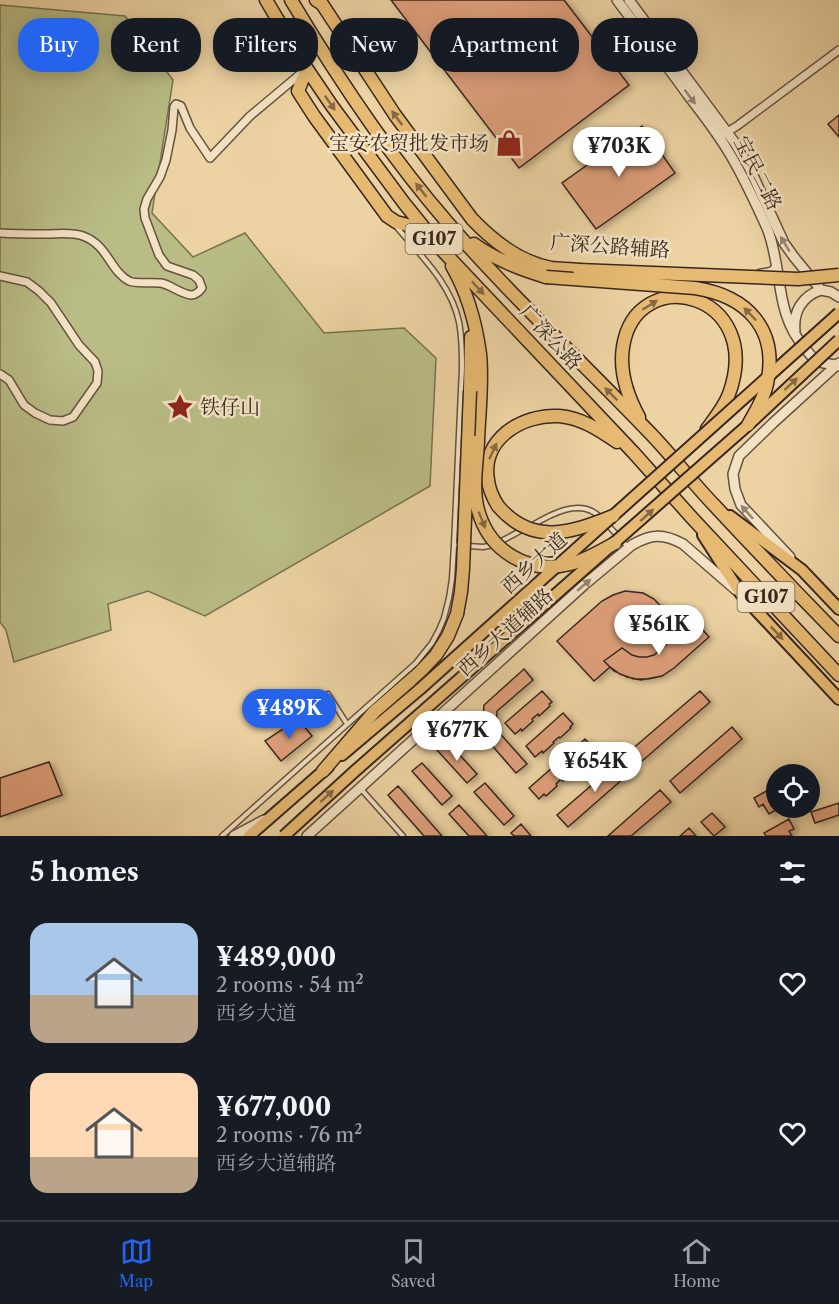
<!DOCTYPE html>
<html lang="en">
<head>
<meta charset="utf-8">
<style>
  body { margin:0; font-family:"Libre Caslon Text","Noto Serif SC",serif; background:#242831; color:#f1f3f6; height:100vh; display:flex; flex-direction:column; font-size:22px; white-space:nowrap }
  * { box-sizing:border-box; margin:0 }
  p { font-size:20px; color:#9ea1a6 }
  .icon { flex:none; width:33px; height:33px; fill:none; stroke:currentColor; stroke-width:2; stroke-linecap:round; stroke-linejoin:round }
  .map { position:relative; height:836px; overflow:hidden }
  .panel { display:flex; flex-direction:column; background:#171b24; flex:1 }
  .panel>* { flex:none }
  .banner { position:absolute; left:18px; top:18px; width:804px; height:54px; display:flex; gap:12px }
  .fabs { position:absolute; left:766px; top:764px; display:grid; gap:12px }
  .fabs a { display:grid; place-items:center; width:54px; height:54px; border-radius:50%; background:#171b24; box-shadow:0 3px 15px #0003; font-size:30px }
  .price { position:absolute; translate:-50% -51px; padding:0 14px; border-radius:21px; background:#fff; color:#222; font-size:20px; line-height:39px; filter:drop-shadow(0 2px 3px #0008) }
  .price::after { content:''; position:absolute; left:50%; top:36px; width:18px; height:14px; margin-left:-9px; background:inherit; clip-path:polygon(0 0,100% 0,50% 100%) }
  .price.active { background:#2563eb; color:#fff }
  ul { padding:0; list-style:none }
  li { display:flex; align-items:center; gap:18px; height:150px; padding:0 30px }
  li span { display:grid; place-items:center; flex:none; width:168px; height:120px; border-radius:18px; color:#555 }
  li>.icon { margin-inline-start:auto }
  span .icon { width:72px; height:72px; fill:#fffc; stroke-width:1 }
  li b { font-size:26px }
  h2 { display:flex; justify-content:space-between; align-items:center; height:72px; padding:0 30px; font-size:26px }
  .chip { padding:0 21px; border-radius:24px; background:#171b24; box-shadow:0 3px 15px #0003; font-size:21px; line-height:54px }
  .chip.active { background:#2563eb; color:#fff }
  .menu { display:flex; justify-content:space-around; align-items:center; height:84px; border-top:2px solid #363941; background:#171b24; font-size:16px; color:#9ea1a6 }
  .menu a { display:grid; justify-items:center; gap:3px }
  .menu .active { color:#2563eb }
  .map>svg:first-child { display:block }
</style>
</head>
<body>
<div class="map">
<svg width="839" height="836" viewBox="0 0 839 836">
  <defs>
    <filter id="shadow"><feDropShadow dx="4" dy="2" stdDeviation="3" flood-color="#0004"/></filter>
  </defs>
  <rect width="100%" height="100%" fill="#edd3a3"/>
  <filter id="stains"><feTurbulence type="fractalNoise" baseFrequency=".00333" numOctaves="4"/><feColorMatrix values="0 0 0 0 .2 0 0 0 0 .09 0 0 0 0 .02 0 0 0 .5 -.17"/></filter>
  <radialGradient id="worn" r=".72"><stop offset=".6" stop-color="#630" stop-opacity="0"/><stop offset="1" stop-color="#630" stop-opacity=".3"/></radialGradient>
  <!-- green -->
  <path fill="#b9bc85" stroke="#787252" stroke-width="1.5" d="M0 5 125 16 173 80 152 213 193 257 245 233 324 333 404 328 436 358 430 486 205 616 148 591 108 604 111 630 14 662 6 630 0 622Z"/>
  <!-- building -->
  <path fill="#dd9f7a" stroke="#382720" stroke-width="1.5" filter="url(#shadow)" d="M391 0H564L629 85 519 168Z
    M839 115V137L828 124Z
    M642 126 675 173 596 229 562 183Z
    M625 591 643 593 654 599 683 630 694 620 709 637 674 668 662 676 648 679H634L620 674 610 667 594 681 557 641 602 601 613 595Z
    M694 620 709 637 674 668 662 676 641 680 627 677 614 671 604 661 622 648 632 655 639 657H647L654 655Z
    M524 669 533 680 497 711 496 729 527 764 516 773 482 734 484 705Z
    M542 691 552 702 549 704 550 706 539 716 538 714 532 719 533 721 522 731 521 729 515 734 505 723Z
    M700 691 710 702 642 761 631 750Z
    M563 713 573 724 570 727 571 728 560 738 559 737 553 742 554 743 543 753 542 751 535 757 526 746Z
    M298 719 312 736 281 761 265 741Z
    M732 727 742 739 680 793 670 781Z
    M585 739 595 750 590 755 591 756 580 766 579 764 573 769 574 771 563 781 561 779 556 784 557 786 546 796 544 794 539 799 529 788Z
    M447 741 477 774 467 783 437 750Z
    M622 759 633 770 568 827 557 815Z
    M49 762 62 795 0 817V778Z
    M422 763 452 796 442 805 412 771Z
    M485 783 514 816 504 825 474 792Z
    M777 785V807H781L769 814 763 804 759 807 754 798Z
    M398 786 442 836H424L388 795Z
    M660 790 671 802 631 836H608Z
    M839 803V815L815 823 811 812Z
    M459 805 487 836H469L449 814Z
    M712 813 725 827 714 836 701 822Z
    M789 819 794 829 789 831 792 836H766L764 833Z
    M521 824 531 836H514L511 833Z
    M689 828 696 836H680Z"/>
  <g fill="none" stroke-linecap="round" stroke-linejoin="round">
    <defs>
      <path id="service" d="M759 272 770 270 774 267
        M606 523 627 546
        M531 526C551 514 581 497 601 518
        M454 545 483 547 494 545 524 529
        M328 694 347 724
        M361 789 403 836
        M222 836 416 663 432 643 439 630 444 618 449 598 452 579 454 545 462 368C462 353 462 337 459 322 451 283 419 254 395 225"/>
      <path id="minor" d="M724 134 737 126 839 50
        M0 233C16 234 31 234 46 234 58 234 72 232 83 236 108 245 110 271 129 281 134 284 152 282 161 283 171 285 181 294 191 295 196 295 199 292 202 288L199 280 193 275 167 266 159 255 145 218 144 209 147 199 160 177 166 160 172 130 174 107 176 104 181 106 190 128 210 158 250 116 305 70
        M0 276 27 282 39 291 51 303 79 345 95 362 98 371 97 383 73 417 63 421 50 420 35 413 24 405 9 380 0 374"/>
      <path id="tertiary" d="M617 0C641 32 665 63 688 95 702 113 716 131 728 151 743 175 755 202 767 228 783 267 774 314 805 348 809 353 812 358 817 361 825 365 832 363 839 366
        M629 0 735 143 750 169 784 243 794 257 821 290 831 292 839 297
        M795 331C793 312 802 296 821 290
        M790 557 741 505 735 489 733 474 739 456 773 423 839 363
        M234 836 264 820
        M307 836 584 585 632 545C651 534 663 533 683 544L736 590"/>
      <path id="primary" d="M730 516 802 570 839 609
        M703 535 741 594 839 699
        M342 755 420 689
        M249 836 328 767"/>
      <path id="trunk" d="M266 0 307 69 332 106 404 203 442 250 633 452 693 519 839 675
        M291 0C337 77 388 154 447 222 511 296 583 363 651 434 673 457 692 482 714 505 755 549 797 593 839 636
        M316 0 322 4 395 115 472 219C493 241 520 262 551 268 560 269 569 269 579 270
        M307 69 298 91 314 116 387 216 396 222 426 230
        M474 244C496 260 520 269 546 277
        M452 266C467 292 476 324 480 354 483 382 479 413 478 441
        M470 391 471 337
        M639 417C627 395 619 372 623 347 636 261 766 292 729 394 724 407 715 418 707 429
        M498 506C493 498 489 490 488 480 481 439 522 414 559 416 582 418 599 430 617 442
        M323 771 374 712 419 673 436 655 448 636 457 614"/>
    </defs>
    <!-- service casing -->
    <use href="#service" stroke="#655241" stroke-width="7"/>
    <!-- minor casing -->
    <use href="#minor" stroke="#655241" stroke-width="10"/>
    <!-- tertiary casing -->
    <use href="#tertiary" stroke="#655241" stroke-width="12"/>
    <!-- primary casing -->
    <use href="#primary" stroke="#382720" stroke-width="14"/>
    <!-- trunk casing -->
    <use href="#trunk" stroke="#382720" stroke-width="15"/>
    <!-- service -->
    <use href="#service" stroke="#f3e2c3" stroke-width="4"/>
    <!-- minor -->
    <use href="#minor" stroke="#f3e2c3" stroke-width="7"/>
    <!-- tertiary -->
    <use href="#tertiary" stroke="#f3e2c3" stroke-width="9"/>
    <!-- primary -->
    <use href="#primary" stroke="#e6ba72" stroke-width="10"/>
    <!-- trunk -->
    <use href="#trunk" stroke="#e6ba72" stroke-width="12"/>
    <defs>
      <path id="primary-bridge" d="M420 689 839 313
        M284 836 355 771 748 425 839 340"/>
      <path id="trunk-bridge" d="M579 270 798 279 839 275
        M546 277 695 288C747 296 779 329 767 384 764 399 755 412 748 425
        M478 441C477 463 472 489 478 510 489 551 528 575 570 564 586 560 601 551 615 543
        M498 506C532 546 571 533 613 516
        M457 614 461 592 463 569 470 391"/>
    </defs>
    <!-- primary-bridge casing -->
    <use href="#primary-bridge" stroke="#382720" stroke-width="14" stroke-linecap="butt"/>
    <!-- trunk-bridge casing -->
    <use href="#trunk-bridge" stroke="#382720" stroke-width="15" stroke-linecap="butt"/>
    <!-- primary-bridge -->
    <use href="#primary-bridge" stroke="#e6ba72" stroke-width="10"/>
    <!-- trunk-bridge -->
    <use href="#trunk-bridge" stroke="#e6ba72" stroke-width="12"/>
  </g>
  <!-- one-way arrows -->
  <defs><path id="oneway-solid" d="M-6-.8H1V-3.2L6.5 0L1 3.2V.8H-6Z" transform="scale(1.5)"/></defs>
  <g fill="#968472">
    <use href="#oneway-solid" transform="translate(690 97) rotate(53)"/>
    <use href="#oneway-solid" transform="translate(785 244) rotate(-121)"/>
    <use href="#oneway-solid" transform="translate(747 512) rotate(-132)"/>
    <use href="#oneway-solid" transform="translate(584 585) rotate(-41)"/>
  </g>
  <g fill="#866945">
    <use href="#oneway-solid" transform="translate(330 103) rotate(55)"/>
    <use href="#oneway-solid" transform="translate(397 118) rotate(-126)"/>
    <use href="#oneway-solid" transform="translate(421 190) rotate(-128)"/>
    <use href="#oneway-solid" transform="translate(478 288) rotate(47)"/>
    <use href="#oneway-solid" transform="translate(650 305) rotate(-32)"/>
    <use href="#oneway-solid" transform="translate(750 314) rotate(-134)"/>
    <use href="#oneway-solid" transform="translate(791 384) rotate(-43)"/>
    <use href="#oneway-solid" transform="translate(611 394) rotate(-135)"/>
    <use href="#oneway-solid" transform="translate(493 451) rotate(-65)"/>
    <use href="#oneway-solid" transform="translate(647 515) rotate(-42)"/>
    <use href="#oneway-solid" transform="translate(482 520) rotate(68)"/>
    <use href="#oneway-solid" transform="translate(777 633) rotate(47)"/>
    <use href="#oneway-solid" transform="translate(327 796) rotate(-42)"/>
  </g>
  <!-- icons -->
  <defs>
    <symbol id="shop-bare" viewBox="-9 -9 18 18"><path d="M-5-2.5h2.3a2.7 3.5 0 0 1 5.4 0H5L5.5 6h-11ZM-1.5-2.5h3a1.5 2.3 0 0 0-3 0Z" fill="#8f2418" stroke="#f3e2c3" stroke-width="2.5" paint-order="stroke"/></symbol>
    <symbol id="sight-bare" viewBox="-9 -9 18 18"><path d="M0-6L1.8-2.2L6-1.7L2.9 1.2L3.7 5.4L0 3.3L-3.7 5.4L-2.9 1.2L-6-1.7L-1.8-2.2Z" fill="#8f2418" stroke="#f3e2c3" stroke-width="2.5" paint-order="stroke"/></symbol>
  </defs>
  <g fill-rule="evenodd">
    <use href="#shop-bare" x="490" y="124" width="38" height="38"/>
    <use href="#sight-bare" x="161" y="388" width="38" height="38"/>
  </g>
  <g text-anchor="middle" stroke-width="5" stroke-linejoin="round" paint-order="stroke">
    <!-- shield labels -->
    <g fill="#f3e2c3" stroke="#705f51" stroke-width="1.5">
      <rect x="405.5" y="224" width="57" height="30" rx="4.5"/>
      <rect x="737.5" y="582" width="57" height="30" rx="4.5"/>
    </g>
    <g font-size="18" font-weight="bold" fill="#382720">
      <text x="434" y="245">G107</text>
      <text x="766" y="603">G107</text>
    </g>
    <!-- poi labels -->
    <g font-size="20" fill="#382720" stroke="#f3e2c3" text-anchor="end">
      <text x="489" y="150">宝安农贸批发市场</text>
      <text x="200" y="414" text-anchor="start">铁仔山</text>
    </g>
    <!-- street labels -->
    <g font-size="20" fill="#382720" stroke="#f3e2c3">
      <text transform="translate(758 173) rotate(63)" y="7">宝民二路</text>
      <text transform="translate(610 246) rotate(4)" y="7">广深公路辅路</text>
      <text transform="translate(551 337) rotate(47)" y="7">广深公路</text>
      <text transform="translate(534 563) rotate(-42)" y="7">西乡大道</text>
      <text transform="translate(505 632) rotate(-42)" y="7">西乡大道辅路</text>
    </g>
  </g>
  <rect width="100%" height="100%" filter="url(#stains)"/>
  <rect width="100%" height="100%" fill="url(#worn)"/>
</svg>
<div class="fabs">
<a><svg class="icon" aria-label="locate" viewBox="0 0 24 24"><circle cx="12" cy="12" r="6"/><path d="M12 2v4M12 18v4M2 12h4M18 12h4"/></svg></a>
</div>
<b class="price" style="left:619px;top:178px">¥703K</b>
<b class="price" style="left:659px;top:656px">¥561K</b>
<b class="price active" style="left:289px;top:740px">¥489K</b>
<b class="price" style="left:457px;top:762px">¥677K</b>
<b class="price" style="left:595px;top:793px">¥654K</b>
<div class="banner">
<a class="chip active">Buy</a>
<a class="chip">Rent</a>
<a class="chip">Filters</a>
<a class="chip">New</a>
<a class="chip">Apartment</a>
<a class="chip">House</a>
</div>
</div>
<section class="panel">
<h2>5 homes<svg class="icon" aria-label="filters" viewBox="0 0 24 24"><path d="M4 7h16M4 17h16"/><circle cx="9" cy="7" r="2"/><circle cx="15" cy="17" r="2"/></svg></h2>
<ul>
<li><span style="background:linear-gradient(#a9c7e8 60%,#b9a48a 0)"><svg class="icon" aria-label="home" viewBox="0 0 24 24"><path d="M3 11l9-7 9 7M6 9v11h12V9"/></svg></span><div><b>¥489,000</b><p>2 rooms · 54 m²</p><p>西乡大道</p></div><svg class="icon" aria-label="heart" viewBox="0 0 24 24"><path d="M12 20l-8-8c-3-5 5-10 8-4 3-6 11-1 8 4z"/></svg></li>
<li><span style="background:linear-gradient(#ffd9b3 70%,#b9a48a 0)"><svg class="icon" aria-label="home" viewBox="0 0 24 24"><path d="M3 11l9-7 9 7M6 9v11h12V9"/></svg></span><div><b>¥677,000</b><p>2 rooms · 76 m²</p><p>西乡大道辅路</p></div><svg class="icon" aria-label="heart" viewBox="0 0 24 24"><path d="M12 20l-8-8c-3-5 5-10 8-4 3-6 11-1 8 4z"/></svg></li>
</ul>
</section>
<nav class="menu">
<a class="active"><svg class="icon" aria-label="map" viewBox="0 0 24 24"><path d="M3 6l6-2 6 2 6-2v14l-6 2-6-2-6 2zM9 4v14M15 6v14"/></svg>Map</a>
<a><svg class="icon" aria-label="saved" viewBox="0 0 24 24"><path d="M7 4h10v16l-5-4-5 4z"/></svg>Saved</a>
<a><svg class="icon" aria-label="home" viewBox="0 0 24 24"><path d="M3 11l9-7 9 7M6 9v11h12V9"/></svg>Home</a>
</nav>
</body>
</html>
